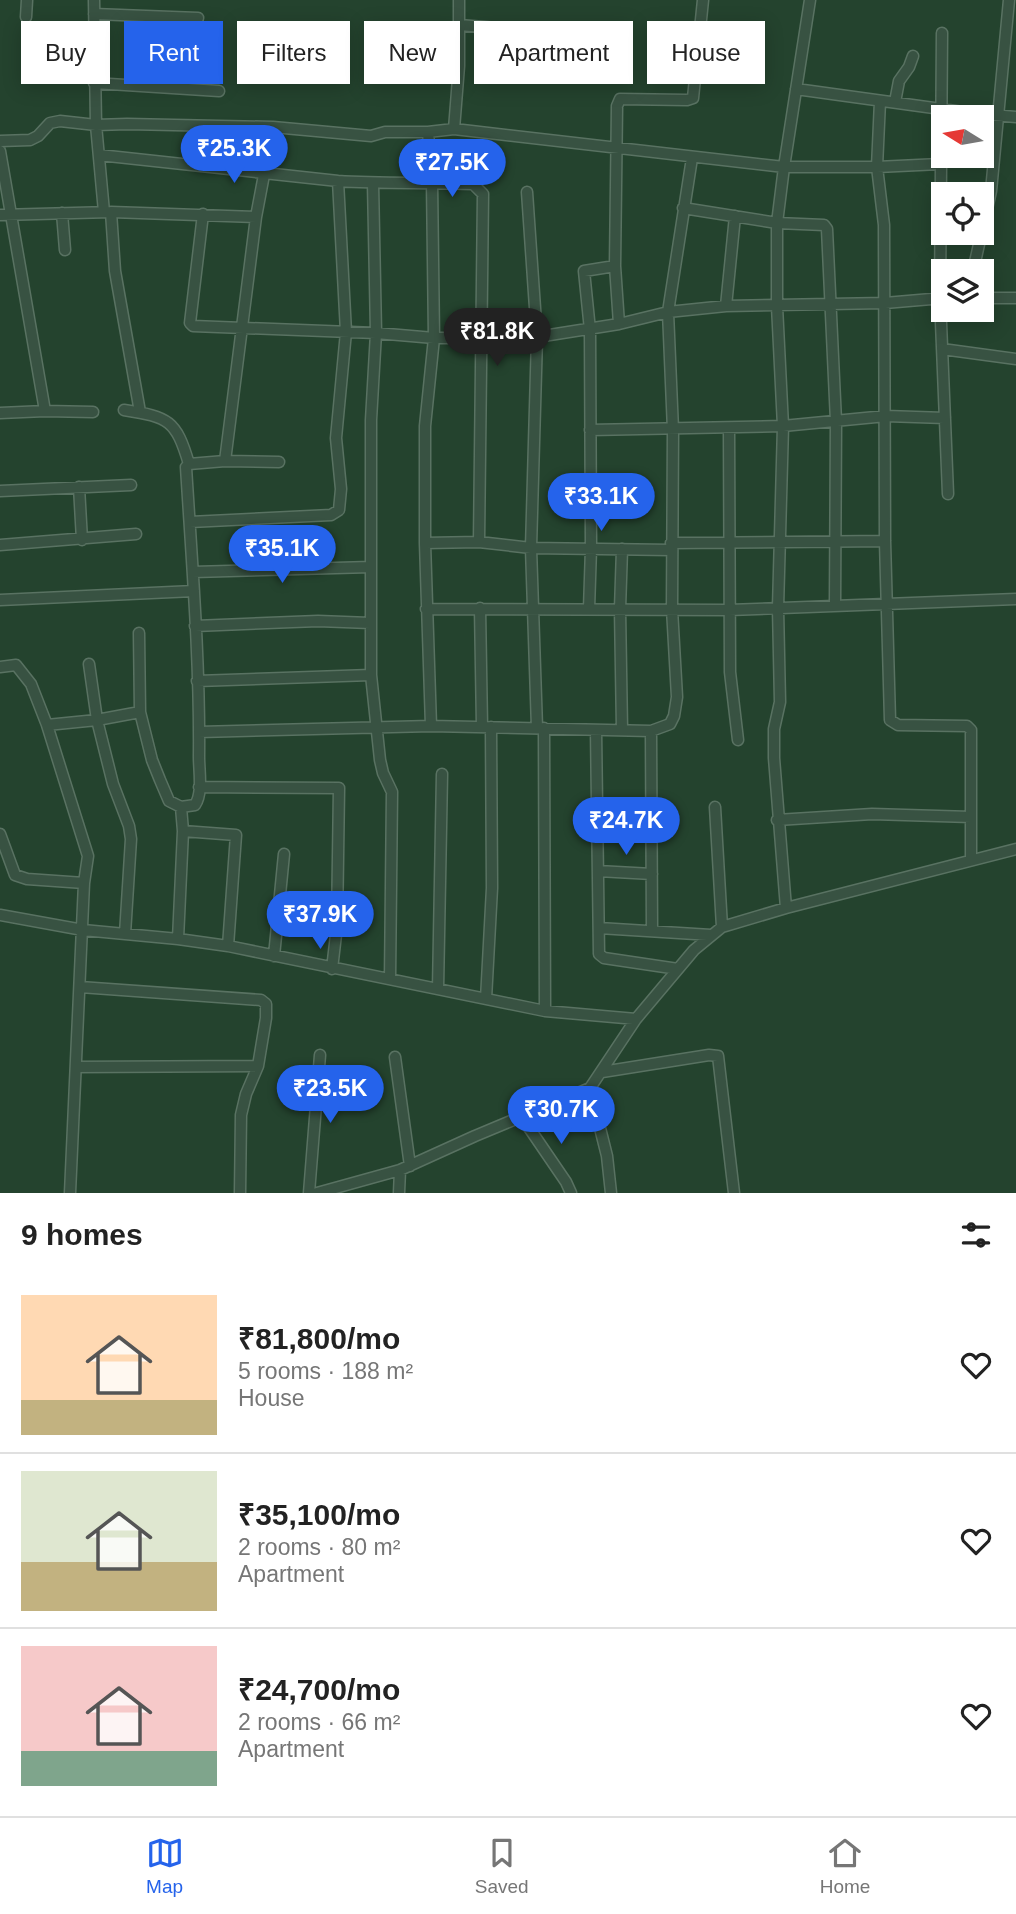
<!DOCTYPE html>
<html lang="en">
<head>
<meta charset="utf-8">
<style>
  body { margin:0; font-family:Helvetica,sans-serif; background:#f6f6f6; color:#222; height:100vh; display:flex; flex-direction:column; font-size:26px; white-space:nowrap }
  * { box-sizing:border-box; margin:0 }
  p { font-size:23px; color:#767676 }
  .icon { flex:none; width:38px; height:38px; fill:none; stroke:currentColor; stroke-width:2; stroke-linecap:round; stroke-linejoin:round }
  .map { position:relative; height:1193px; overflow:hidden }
  .details { display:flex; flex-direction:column; background:#fff; flex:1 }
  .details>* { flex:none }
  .hud { position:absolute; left:21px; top:21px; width:975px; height:63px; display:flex; gap:14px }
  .needle { width:46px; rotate:281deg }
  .fabs { position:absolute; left:931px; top:105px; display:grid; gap:14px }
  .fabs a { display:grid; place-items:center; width:63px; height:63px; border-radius:0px; background:#fff; box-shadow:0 4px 18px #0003; font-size:35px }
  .price { position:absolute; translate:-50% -60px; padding:0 16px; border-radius:24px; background:#2563eb; color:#fff; font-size:23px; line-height:46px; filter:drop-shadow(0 2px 4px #0008) }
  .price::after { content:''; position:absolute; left:50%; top:42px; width:21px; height:16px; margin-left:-10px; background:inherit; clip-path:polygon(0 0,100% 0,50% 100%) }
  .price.current { background:#222; color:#fff }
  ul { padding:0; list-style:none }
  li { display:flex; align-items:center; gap:21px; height:175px; padding:0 21px }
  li+li { border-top:2px solid #e0e0e0 }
  li span { display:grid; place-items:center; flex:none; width:196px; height:140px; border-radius:0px; color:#555 }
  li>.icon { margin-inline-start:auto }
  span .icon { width:84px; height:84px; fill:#fffc; stroke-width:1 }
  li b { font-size:30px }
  h2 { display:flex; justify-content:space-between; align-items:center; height:84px; padding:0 21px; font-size:30px }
  .tag { padding:0 24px; border-radius:0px; background:#fff; box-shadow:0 4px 18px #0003; font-size:24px; line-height:63px }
  .tag.current { background:#2563eb; color:#fff }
  .tabs { display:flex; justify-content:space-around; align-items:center; height:98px; border-top:2px solid #e0e0e0; background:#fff; font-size:19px; color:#767676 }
  .tabs a { display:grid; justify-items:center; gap:4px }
  .tabs .current { color:#2563eb }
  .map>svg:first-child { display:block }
</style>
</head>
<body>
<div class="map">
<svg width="1016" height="1193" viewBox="0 0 1016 1193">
  <rect width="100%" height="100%" fill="#24432e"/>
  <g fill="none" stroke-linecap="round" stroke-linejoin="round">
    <defs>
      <path id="street" d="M94 0 96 125 104 212
        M810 0 784 167H877L940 164
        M94 14 198 18
        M26 17 27 0
        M459 25 584 35
        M942 33 940 298 948 494
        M94 83 219 91
        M796 89 970 113 1016 117
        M880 101 877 167 884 225 885 541 890 720 898 725 967 726 971 730V860
        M895 102 899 81 909 67 913 56
        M454 129 784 167 777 223V306L783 426 778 608 780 702 774 729V758L786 908
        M0 141 30 140 38 136 50 123 60 121 96 125 127 124 273 127
        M0 151 45 411
        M99 155 338 181C383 184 428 182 473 184L483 194 479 542
        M373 183 376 333 371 420V675L380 760 383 773 392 792 390 979
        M527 192 537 337 531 548 537 728
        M683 208 777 223 824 225 827 229 836 421 835 605
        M111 212 115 271 140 412
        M62 213 65 250
        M203 214 190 323 193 326 376 333 434 338 537 337 619 324 668 312 726 306 885 303 943 298
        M0 215 111 212 256 217
        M973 271 991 191 1009 0
        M982 298H1016
        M726 306 735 216
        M619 324 615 266 617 106 620 99 687 100 693 98 703 0
        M942 349 1016 359
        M124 410C169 417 176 420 189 464
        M0 413 45 411 93 412
        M729 428 730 672 738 740
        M590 430 783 426 886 416 945 418
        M225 461 279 462
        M79 487 82 540
        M0 491 131 485
        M190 522 331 515 339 510 341 489 336 438 346 332 338 181
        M425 543 479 542 531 548 671 550
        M671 543 885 541
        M0 545 136 534
        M193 572 371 567
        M0 600 194 591
        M480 608 482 727
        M426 609 729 610 1016 599
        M589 609 591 548 590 330 584 271 615 266
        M195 626 318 621 370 623
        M139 633 140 712 152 760 160 780 169 801 181 807 183 831 178 939
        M89 664 97 720 140 712
        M0 667 16 665 31 684 47 725 88 856 84 883 70 1193
        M197 681 371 675
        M47 725 97 720 113 784 129 826 131 839 125 934
        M431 726 425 543V426L434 338 432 182 428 132 454 129 459 66V0
        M544 728 545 1011
        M596 730 599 954 604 958 678 969
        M622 730 620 609 622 549
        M651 731 652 931
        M199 732 431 726 651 731 670 724 674 716 677 697 672 609 673 430 668 312 692 158
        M199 787 339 788 337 926 332 969
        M181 807 195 805C203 793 199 771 199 757 200 661 192 564 186 467L189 464 225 461 256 217 273 127 371 136 385 132H428
        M715 807 722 927
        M777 820 872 814 971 817
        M183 831 236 835 228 946
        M0 834 15 875 27 879 84 883
        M598 871 652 874
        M0 915 83 930 178 939 228 946 545 1011 636 1019
        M599 928 711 935
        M274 956 284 854
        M80 987 261 1000 266 1004V1018L258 1066 246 1094 241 1115 240 1193
        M438 989 442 774
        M486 999 492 888 491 727
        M395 1057 410 1166
        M76 1067 258 1066
        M602 1072 709 1055 718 1056 734 1193
        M590 1088 607 1156 611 1193
        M521 1116 566 1182 571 1193
        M309 1193 320 1055
        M317 1193 400 1170 475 1136 590 1088 636 1019 694 950 722 927 786 908 1016 849
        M399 1193 400 1170"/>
    </defs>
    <!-- street casing -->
    <use href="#street" stroke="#597262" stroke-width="13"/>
    <!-- street -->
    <use href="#street" stroke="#385242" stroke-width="10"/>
  </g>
</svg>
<div class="fabs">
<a><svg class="needle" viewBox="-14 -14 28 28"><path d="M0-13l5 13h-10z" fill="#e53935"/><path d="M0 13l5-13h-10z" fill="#767676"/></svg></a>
<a><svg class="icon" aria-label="locate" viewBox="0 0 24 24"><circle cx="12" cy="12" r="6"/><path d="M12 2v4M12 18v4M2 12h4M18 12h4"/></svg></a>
<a><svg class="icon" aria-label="layers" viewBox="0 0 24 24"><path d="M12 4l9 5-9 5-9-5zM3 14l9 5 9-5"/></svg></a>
</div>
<b class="price" style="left:234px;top:185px">₹25.3K</b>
<b class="price" style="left:452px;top:199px">₹27.5K</b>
<b class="price current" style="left:497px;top:368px">₹81.8K</b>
<b class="price" style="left:601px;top:533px">₹33.1K</b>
<b class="price" style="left:282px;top:585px">₹35.1K</b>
<b class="price" style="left:626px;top:857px">₹24.7K</b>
<b class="price" style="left:320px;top:951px">₹37.9K</b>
<b class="price" style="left:330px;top:1125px">₹23.5K</b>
<b class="price" style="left:561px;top:1146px">₹30.7K</b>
<div class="hud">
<a class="tag">Buy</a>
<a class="tag current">Rent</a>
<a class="tag">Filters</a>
<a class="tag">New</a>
<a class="tag">Apartment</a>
<a class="tag">House</a>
</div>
</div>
<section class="details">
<h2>9 homes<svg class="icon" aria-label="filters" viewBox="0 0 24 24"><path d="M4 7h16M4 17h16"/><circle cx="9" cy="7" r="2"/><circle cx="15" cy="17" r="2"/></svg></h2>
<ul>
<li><span style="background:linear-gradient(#ffd9b3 75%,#c2b280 0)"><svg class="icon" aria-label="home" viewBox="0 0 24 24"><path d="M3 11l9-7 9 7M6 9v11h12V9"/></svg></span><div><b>₹81,800/mo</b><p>5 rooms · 188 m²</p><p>House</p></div><svg class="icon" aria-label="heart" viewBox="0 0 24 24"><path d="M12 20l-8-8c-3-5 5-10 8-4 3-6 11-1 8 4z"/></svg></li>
<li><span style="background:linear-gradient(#dfe7d0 65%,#c2b280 0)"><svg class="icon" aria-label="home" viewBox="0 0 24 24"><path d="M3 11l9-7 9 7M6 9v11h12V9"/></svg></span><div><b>₹35,100/mo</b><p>2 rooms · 80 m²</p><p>Apartment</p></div><svg class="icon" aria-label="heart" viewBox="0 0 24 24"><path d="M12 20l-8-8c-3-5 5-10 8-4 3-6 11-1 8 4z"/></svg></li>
<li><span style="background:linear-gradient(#f6c9c9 75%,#7fa58c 0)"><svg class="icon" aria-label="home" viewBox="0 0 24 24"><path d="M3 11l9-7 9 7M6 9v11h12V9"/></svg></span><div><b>₹24,700/mo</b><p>2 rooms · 66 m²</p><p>Apartment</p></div><svg class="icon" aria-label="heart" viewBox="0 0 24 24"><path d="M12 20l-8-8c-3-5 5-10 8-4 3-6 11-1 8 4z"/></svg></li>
</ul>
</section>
<nav class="tabs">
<a class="current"><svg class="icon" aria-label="map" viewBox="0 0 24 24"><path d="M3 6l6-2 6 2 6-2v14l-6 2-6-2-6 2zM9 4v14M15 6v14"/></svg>Map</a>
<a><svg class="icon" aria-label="saved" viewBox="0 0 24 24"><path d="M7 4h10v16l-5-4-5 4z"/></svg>Saved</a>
<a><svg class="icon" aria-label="home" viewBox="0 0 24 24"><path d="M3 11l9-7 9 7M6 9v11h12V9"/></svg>Home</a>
</nav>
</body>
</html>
